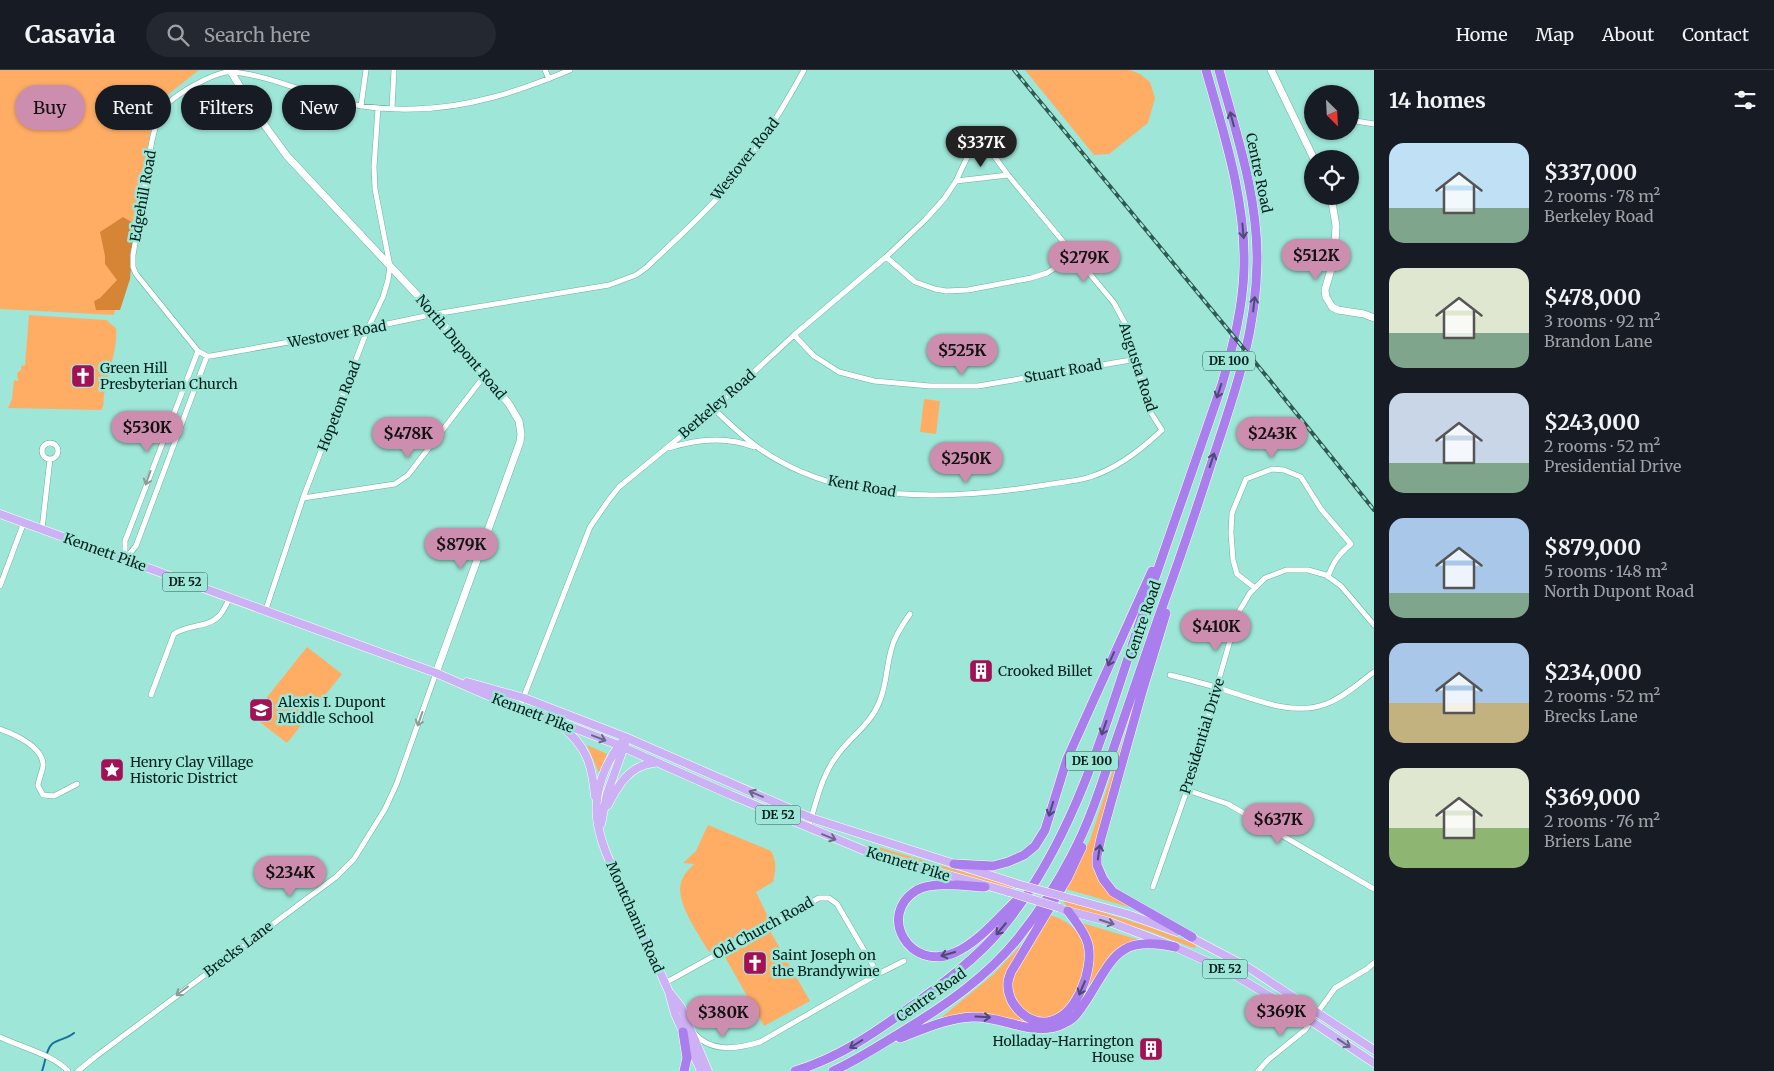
<!DOCTYPE html>
<html lang="en">
<head>
<meta charset="utf-8">
<style>
  body { margin:0; font-family:Merriweather,serif; background:#242831; color:#f1f3f6; height:100vh; display:flex; flex-direction:column; font-size:19px; white-space:nowrap }
  * { box-sizing:border-box; margin:0 }
  p { font-size:16px; color:#9ea1a6 }
  .icon { flex:none; width:28px; height:28px; fill:none; stroke:currentColor; stroke-width:2; stroke-linecap:round; stroke-linejoin:round }
  .map { position:relative; flex:1; overflow:hidden }
  .sheet { display:flex; flex-direction:column; background:#171b24; width:400px }
  .sheet>* { flex:none }
  .guide { position:absolute; left:15px; top:15px; width:475px; height:45px; display:flex; gap:10px }
  .needle { width:32px; rotate:156deg }
  .tools { position:absolute; left:1304px; top:15px; display:grid; gap:10px }
  .tools a { display:grid; place-items:center; width:55px; height:55px; border-radius:50%; background:#171b24; box-shadow:0 1px 4px #0004; font-size:25px }
  .price { position:absolute; translate:-50% -42px; padding:0 11px; border-radius:18px; background:#cd8dae; color:#111; font-size:16px; line-height:32px; filter:drop-shadow(0 1px 2px #0008) }
  .price::after { content:''; position:absolute; left:50%; top:30px; width:15px; height:11px; margin-left:-8px; background:inherit; clip-path:polygon(0 0,100% 0,50% 100%) }
  .price.on { background:#222; color:#fff }
  ul { padding:0; list-style:none }
  li { display:flex; align-items:center; gap:15px; height:125px; padding:0 15px }
  li span { display:grid; place-items:center; flex:none; width:140px; height:100px; border-radius:15px; color:#555 }
  li>.icon { margin-inline-start:auto }
  span .icon { width:60px; height:60px; fill:#fffc; stroke-width:1 }
  li b { font-size:21px }
  h2 { display:flex; justify-content:space-between; align-items:center; height:60px; padding:0 15px; font-size:21px }
  .pill { padding:0 18px; border-radius:22px; background:#171b24; box-shadow:0 1px 4px #0004; font-size:18px; line-height:45px }
  .pill.on { background:#cd8dae; color:#111 }
  header { display:flex; align-items:center; gap:30px; box-sizing:border-box; height:70px; padding:0 25px; background:#171b24; border-bottom:1px solid #363941 }
  header strong { font-size:24px }
  nav { display:flex; gap:28px; margin-inline-start:auto; font-size:18px }
  .search { width:350px; height:45px; background:#242831; display:flex; align-items:center; gap:12px; box-sizing:border-box; padding:0 18px; border-radius:28px; color:#9ea1a6; font-size:19px }
  main { display:flex; flex:1; min-height:0 }
  .map>svg:first-child { display:block }
</style>
</head>
<body>
<header>
<strong>Casavia</strong>
<div class="search"><svg class="icon" aria-label="search" viewBox="0 0 24 24"><circle cx="10" cy="10" r="6"/><path d="M15 15l6 6"/></svg>Search here</div>
<nav><a>Home</a><a>Map</a><a>About</a><a>Contact</a></nav>
</header>
<main>
<div class="map">
<svg width="1374" height="1001" viewBox="0 0 1374 1001">
  <rect width="100%" height="100%" fill="#9ee6d7"/>
  <!-- green -->
  <path fill="#ffad65" d="M0 0H199L156 34 114 245 0 239Z
    M1025 0H1130L1140 4 1150 12 1155 28 1148 53 1109 84 1094 85Z
    M29 245 106 250 116 258C118 281 107 303 104 325 103 331 105 335 101 340L8 338 12 329 14 310 18 311 17 303 21 300V296L25 295Z
    M924 329 940 331 936 364 920 362Z
    M307 577 342 604 287 673 252 646Z
    M1131 646 1095 796 1132 837H1129L1066 819 1090 770Z
    M587 675 607 684 599 703Z
    M708 755 771 781C777 792 776 800 773 812L756 822 769 849 709 882C700 866 675 832 681 813 683 805 688 800 694 794L683 793 696 781Z
    M868 774 1007 815 1012 816 1013 820 869 779 865 775Z
    M1066 831 1149 857 1195 874 1196 878 1191 877 1149 861 1067 836 1063 832Z
    M1050 845C1093 857 1093 901 1069 932 1065 938 1060 945 1052 947 1044 950 1033 946 1026 942 1015 934 1011 921 1011 908Z
    M1082 853 1139 870C1113 881 1097 903 1082 926L1090 899Z
    M770 861 810 931 764 956 725 887Z
    M1021 875 1023 876 1008 897 1004 917 1028 954 944 950 942 947 994 904Z"/>
  <!-- forest -->
  <path fill="#d68435" d="M123 147 135 154 130 209 120 240H96L94 231 100 228 117 210 105 194V186L100 162Z"/>
  <g fill="none" stroke-linecap="round" stroke-linejoin="round">
    <!-- stream -->
    <path stroke="#17709c" stroke-width="2" d="M42 1001C45 994 46 979 52 974 58 969 67 969 74 963"/>
    <defs>
      <path id="street" d="M545 0 549 9
        M570 0C520 21 469 38 414 39 382 40 350 36 320 26 292 17 263 5 233 2 217 0 170 26 162 41 152 60 150 82 147 103 142 131 138 158 133 185V197L136 204 198 281 207 286H211L368 258 435 244 609 215 636 205 647 197C672 173 698 150 721 124 754 86 780 44 804 0
        M361 36 366 0
        M392 38 394 0
        M1350 50 1374 54
        M956 111 1008 105
        M886 187 915 212 935 219 946 221 968 220 1031 208 1047 203 1075 185
        M794 265 814 286 839 302 874 311 930 316H978L1137 289
        M42 381a8 8 0 1 1 16 0a8 8 0 1 1-16 0Z
        M669 378C697 369 726 366 754 377
        M303 428 395 414 408 405 485 305
        M42 459 50 389
        M125 489V471L198 281
        M125 489 136 476 207 286
        M0 516 24 452
        M1255 518 1237 504 1233 490 1231 463 1232 443 1246 409 1272 399 1284 400 1301 407 1321 439 1351 474C1339 484 1333 492 1328 507
        M265 542 303 428 368 258 383 227 388 210 390 196 375 119 374 97 378 38
        M1170 605C1186 609 1202 613 1218 618 1252 628 1291 647 1326 634 1344 627 1359 613 1374 602
        M151 625 174 564C188 554 208 558 219 546 224 541 226 534 230 528
        M519 639 590 457 608 431 619 417 714 339 794 265 886 187 925 150 944 129 956 111 972 77 980 74 989 79 1008 105 1114 233 1127 257 1151 343 1162 360C1142 379 1116 399 1090 407 1075 412 1059 412 1045 415 970 427 873 433 802 402 764 386 743 367 714 339
        M0 659C14 664 41 676 43 693 44 700 38 709 38 716L43 725 54 726 77 714
        M1187 720 1228 734 1374 819
        M808 758C816 734 821 707 836 687 849 668 870 655 879 633 887 615 886 596 892 577 895 565 903 554 910 544
        M1153 817 1187 720 1238 543 1250 523 1265 508 1286 500H1308L1326 505 1341 516 1374 555
        M878 904 904 891
        M665 913 819 828H829L837 834 878 904 760 972C737 979 711 983 694 963
        M0 967C20 977 52 984 68 1001
        M78 1001 95 987 336 807 354 789 385 739 397 713 436 603
        M1258 1001 1268 990 1305 960 1335 918 1367 899 1374 893"/>
      <path id="secondary" d="M230 0 255 42 287 86 435 244 509 334 519 351 521 364 520 372 436 603
        M1271 0 1314 89
        M1331 126 1336 156 1334 189 1325 220 1326 227 1332 237 1338 240 1364 244 1374 248"/>
      <path id="primary" d="M0 444 436 603 519 639 554 650 618 675 731 725 868 782 1009 822
        M467 612 524 628 625 667 811 748 1017 814
        M561 656C587 676 592 695 595 726
        M621 673C605 693 594 722 597 748 600 776 615 802 626 827 640 859 655 890 669 922L675 944 701 1001
        M608 735C618 715 630 695 654 693
        M601 754 607 724 625 674
        M1065 827 1127 844 1177 862
        M1064 840 1107 851 1175 877 1226 900 1305 947 1374 993
        M1188 866 1249 898 1374 980
        M670 923 681 937 708 1001"/>
      <path id="highway" d="M1166 543 1142 622 1101 768 1097 786V795L1103 809 1113 822 1192 867
        M954 794 993 796 1008 792 1024 785 1035 776 1045 760 1067 689 1152 501
        M985 817C966 816 933 811 917 820 876 845 910 902 954 883 978 873 1000 846 1018 829
        M1068 841C1075 851 1085 862 1088 874 1094 899 1077 944 1051 951 1029 957 1006 934 1008 913 1008 909 1010 905 1011 902L1067 809 1082 777
        M683 962 687 988 684 1001
        M900 968C924 959 947 948 973 947 1004 946 1035 969 1065 953 1076 948 1081 938 1088 928 1114 886 1119 865 1175 877
        M795 1001C838 988 873 964 909 938 942 914 976 889 1002 858 1074 771 1104 659 1139 555 1166 474 1195 394 1222 314 1233 276 1243 238 1244 198 1246 131 1224 64 1206 0
        M833 1001C857 990 880 975 903 961 946 935 987 907 1019 867 1039 842 1057 814 1072 785 1090 751 1102 713 1114 677 1129 634 1144 590 1159 546 1178 494 1196 441 1213 388 1235 322 1256 263 1257 192 1258 126 1236 63 1219 0"/>
    </defs>
    <!-- street casing -->
    <use href="#street" stroke="#6ab1a3" stroke-width="6"/>
    <!-- secondary casing -->
    <use href="#secondary" stroke="#6ab1a3" stroke-width="8"/>
    <!-- primary casing -->
    <use href="#primary" stroke="#fff" stroke-width="9"/>
    <!-- highway casing -->
    <use href="#highway" stroke="#fff" stroke-width="10"/>
    <!-- street -->
    <use href="#street" stroke="#fff" stroke-width="5"/>
    <!-- secondary -->
    <use href="#secondary" stroke="#fff" stroke-width="7"/>
    <!-- primary -->
    <use href="#primary" stroke="#ccb2f4" stroke-width="8"/>
    <!-- highway -->
    <use href="#highway" stroke="#aa7eec" stroke-width="9"/>
    <defs>
      <path id="rail" d="M1014 0 1268 308 1374 440"/>
    </defs>
    <!-- rail casing -->
    <use href="#rail" stroke="#2f5951" stroke-width="4"/>
    <!-- rail -->
    <use href="#rail" stroke="#9ee6d7" stroke-width="2" stroke-dasharray="5.5" stroke-linecap="butt"/>
    <defs>
      <path id="primary-bridge" d="M1017 814 1065 827
        M1009 822 1060 838"/>
    </defs>
    <!-- primary-bridge casing -->
    <use href="#primary-bridge" stroke="#fff" stroke-width="9" stroke-linecap="butt"/>
    <!-- primary-bridge -->
    <use href="#primary-bridge" stroke="#ccb2f4" stroke-width="8"/>
  </g>
  <!-- one-way arrows -->
  <defs><path id="oneway-shaft" d="M-6 0H5M1.5-3L5.5 0L1.5 3" fill="none" stroke-width="1.6" stroke-linecap="round" stroke-linejoin="round" transform="scale(1.25)"/></defs>
  <g stroke="#4d4a78">
    <use href="#oneway-shaft" transform="translate(1232 49) rotate(-105)"/>
    <use href="#oneway-shaft" transform="translate(1243 161) rotate(85)"/>
    <use href="#oneway-shaft" transform="translate(1254 234) rotate(-83)"/>
    <use href="#oneway-shaft" transform="translate(1219 321) rotate(108)"/>
    <use href="#oneway-shaft" transform="translate(1212 390) rotate(-72)"/>
    <use href="#oneway-shaft" transform="translate(1111 589) rotate(114)"/>
    <use href="#oneway-shaft" transform="translate(1104 658) rotate(109)"/>
    <use href="#oneway-shaft" transform="translate(1051 739) rotate(107)"/>
    <use href="#oneway-shaft" transform="translate(1099 782) rotate(-81)"/>
    <use href="#oneway-shaft" transform="translate(1001 859) rotate(130)"/>
    <use href="#oneway-shaft" transform="translate(948 884) rotate(164)"/>
    <use href="#oneway-shaft" transform="translate(1082 918) rotate(113)"/>
    <use href="#oneway-shaft" transform="translate(983 947) rotate(3)"/>
    <use href="#oneway-shaft" transform="translate(856 974) rotate(148)"/>
  </g>
  <g stroke="#8d9a98">
    <use href="#oneway-shaft" transform="translate(148 408) rotate(110)"/>
    <use href="#oneway-shaft" transform="translate(420 649) rotate(109)"/>
    <use href="#oneway-shaft" transform="translate(182 921) rotate(143)"/>
  </g>
  <g stroke="#666887">
    <use href="#oneway-shaft" transform="translate(599 668) rotate(21)"/>
    <use href="#oneway-shaft" transform="translate(756 724) rotate(-157)"/>
    <use href="#oneway-shaft" transform="translate(829 767) rotate(22)"/>
    <use href="#oneway-shaft" transform="translate(1107 852) rotate(18)"/>
    <use href="#oneway-shaft" transform="translate(1344 973) rotate(34)"/>
  </g>
  <!-- icons -->
  <defs>
    <symbol id="church-square" viewBox="-11 -11 22 22"><rect x="-9" y="-9" width="18" height="18" rx="4" fill="#a21055" stroke="#9ee6d7"/><path d="M-1.2-6h2.4v3.5h3.3v2.4h-3.3V6h-2.4V-.1h-3.3v-2.4h3.3Z" fill="#fff"/></symbol>
    <symbol id="building-square" viewBox="-11 -11 22 22"><rect x="-9" y="-9" width="18" height="18" rx="4" fill="#a21055" stroke="#9ee6d7"/><path d="M-4-6H4V6H1V3H-1V6H-4ZM-2.5-4.3h1.7v1.8h-1.7ZM.8-4.3h1.7v1.8H.8ZM-2.5-1h1.7V.8h-1.7ZM.8-1h1.7V.8H.8Z" fill="#fff"/></symbol>
    <symbol id="school-square" viewBox="-11 -11 22 22"><rect x="-9" y="-9" width="18" height="18" rx="4" fill="#a21055" stroke="#9ee6d7"/><path d="M0-5L7-2L0 1L-7-2ZM-4 1L0 2.5L4 1V4Q0 6-4 4Z" fill="#fff"/></symbol>
    <symbol id="sight-square" viewBox="-11 -11 22 22"><rect x="-9" y="-9" width="18" height="18" rx="4" fill="#a21055" stroke="#9ee6d7"/><path d="M0-6L1.8-2.2L6-1.7L2.9 1.2L3.7 5.4L0 3.3L-3.7 5.4L-2.9 1.2L-6-1.7L-1.8-2.2Z" fill="#fff"/></symbol>
  </defs>
  <g fill-rule="evenodd">
    <use href="#church-square" x="69" y="292" width="28" height="28"/>
    <use href="#building-square" x="967" y="587" width="28" height="28"/>
    <use href="#school-square" x="247" y="626" width="28" height="28"/>
    <use href="#sight-square" x="98" y="686" width="28" height="28"/>
    <use href="#church-square" x="741" y="879" width="28" height="28"/>
    <use href="#building-square" x="1137" y="965" width="28" height="28"/>
  </g>
  <g text-anchor="middle" stroke-width="5" stroke-linejoin="round" paint-order="stroke">
    <!-- shield labels -->
    <g fill="#9ee6d7" stroke="#305b53" stroke-width="1">
      <rect x="1203" y="281.5" width="52" height="19" rx="4"/>
      <rect x="162.5" y="502.5" width="45" height="19" rx="4"/>
      <rect x="1066" y="681.5" width="52" height="19" rx="4"/>
      <rect x="755.5" y="735.5" width="45" height="19" rx="4"/>
      <rect x="1202.5" y="889.5" width="45" height="19" rx="4"/>
    </g>
    <g font-size="12" font-weight="bold" fill="#011f1a">
      <text x="1229" y="295">DE 100</text>
      <text x="185" y="516">DE 52</text>
      <text x="1092" y="695">DE 100</text>
      <text x="778" y="749">DE 52</text>
      <text x="1225" y="903">DE 52</text>
    </g>
    <!-- street labels -->
    <g font-size="14" fill="#011f1a" stroke="#9ee6d7">
      <text transform="translate(745 89) rotate(-52)" y="5">Westover Road</text>
      <text transform="translate(1259 103) rotate(78)" y="5">Centre Road</text>
      <text transform="translate(143 126) rotate(-80)" y="5">Edgehill Road</text>
      <text transform="translate(337 264) rotate(-10)" y="5">Westover Road</text>
      <text transform="translate(461 277) rotate(50)" y="5">North Dupont Road</text>
      <text transform="translate(1138 297) rotate(72)" y="5">Augusta Road</text>
      <text transform="translate(1063 301) rotate(-10)" y="5">Stuart Road</text>
      <text transform="translate(717 334) rotate(-41)" y="5">Berkeley Road</text>
      <text transform="translate(339 336) rotate(-69)" y="5">Hopeton Road</text>
      <text transform="translate(862 416) rotate(10)" y="5">Kent Road</text>
      <text transform="translate(105 482) rotate(20)" y="5">Kennett Pike</text>
      <text transform="translate(1143 550) rotate(-71)" y="5">Centre Road</text>
      <text transform="translate(533 643) rotate(21)" y="5">Kennett Pike</text>
      <text transform="translate(1202 666) rotate(-73)" y="5">Presidential Drive</text>
      <text transform="translate(908 794) rotate(17)" y="5">Kennett Pike</text>
      <text transform="translate(635 847) rotate(66)" y="5">Montchanin Road</text>
      <text transform="translate(763 858) rotate(-29)" y="5">Old Church Road</text>
      <text transform="translate(238 879) rotate(-37)" y="5">Brecks Lane</text>
      <text transform="translate(931 925) rotate(-35)" y="5">Centre Road</text>
    </g>
    <!-- poi labels -->
    <g font-size="14" fill="#011f1a" stroke="#9ee6d7" text-anchor="start">
      <text x="100" y="303">Green Hill<tspan x="100" dy="16">Presbyterian Church</tspan></text>
      <text x="998" y="606">Crooked Billet</text>
      <text x="278" y="637">Alexis I. Dupont<tspan x="278" dy="16">Middle School</tspan></text>
      <text x="130" y="697">Henry Clay Village<tspan x="130" dy="16">Historic District</tspan></text>
      <text x="772" y="890">Saint Joseph on<tspan x="772" dy="16">the Brandywine</tspan></text>
      <text x="1134" y="976" text-anchor="end">Holladay-Harrington<tspan x="1134" dy="16">House</tspan></text>
    </g>
  </g>
</svg>
<div class="tools">
<a><svg class="needle" viewBox="-14 -14 28 28"><path d="M0-13l5 13h-10z" fill="#e53935"/><path d="M0 13l5-13h-10z" fill="#9ea1a6"/></svg></a>
<a><svg class="icon" aria-label="locate" viewBox="0 0 24 24"><circle cx="12" cy="12" r="6"/><path d="M12 2v4M12 18v4M2 12h4M18 12h4"/></svg></a>
</div>
<b class="price on" style="left:981px;top:98px">$337K</b>
<b class="price" style="left:1316px;top:211px">$512K</b>
<b class="price" style="left:1084px;top:213px">$279K</b>
<b class="price" style="left:962px;top:306px">$525K</b>
<b class="price" style="left:147px;top:383px">$530K</b>
<b class="price" style="left:408px;top:389px">$478K</b>
<b class="price" style="left:1272px;top:389px">$243K</b>
<b class="price" style="left:966px;top:414px">$250K</b>
<b class="price" style="left:461px;top:500px">$879K</b>
<b class="price" style="left:1216px;top:582px">$410K</b>
<b class="price" style="left:1278px;top:775px">$637K</b>
<b class="price" style="left:290px;top:828px">$234K</b>
<b class="price" style="left:1281px;top:967px">$369K</b>
<b class="price" style="left:723px;top:968px">$380K</b>
<div class="guide">
<a class="pill on">Buy</a>
<a class="pill">Rent</a>
<a class="pill">Filters</a>
<a class="pill">New</a>
</div>
</div>
<section class="sheet">
<h2>14 homes<svg class="icon" aria-label="filters" viewBox="0 0 24 24"><path d="M4 7h16M4 17h16"/><circle cx="9" cy="7" r="2"/><circle cx="15" cy="17" r="2"/></svg></h2>
<ul>
<li><span style="background:linear-gradient(#bfe0f5 65%,#7fa58c 0)"><svg class="icon" aria-label="home" viewBox="0 0 24 24"><path d="M3 11l9-7 9 7M6 9v11h12V9"/></svg></span><div><b>$337,000</b><p>2 rooms · 78 m²</p><p>Berkeley Road</p></div></li>
<li><span style="background:linear-gradient(#dfe7d0 65%,#7fa58c 0)"><svg class="icon" aria-label="home" viewBox="0 0 24 24"><path d="M3 11l9-7 9 7M6 9v11h12V9"/></svg></span><div><b>$478,000</b><p>3 rooms · 92 m²</p><p>Brandon Lane</p></div></li>
<li><span style="background:linear-gradient(#c9d6e8 70%,#7fa58c 0)"><svg class="icon" aria-label="home" viewBox="0 0 24 24"><path d="M3 11l9-7 9 7M6 9v11h12V9"/></svg></span><div><b>$243,000</b><p>2 rooms · 52 m²</p><p>Presidential Drive</p></div></li>
<li><span style="background:linear-gradient(#a9c7e8 75%,#7fa58c 0)"><svg class="icon" aria-label="home" viewBox="0 0 24 24"><path d="M3 11l9-7 9 7M6 9v11h12V9"/></svg></span><div><b>$879,000</b><p>5 rooms · 148 m²</p><p>North Dupont Road</p></div></li>
<li><span style="background:linear-gradient(#a9c7e8 60%,#c2b280 0)"><svg class="icon" aria-label="home" viewBox="0 0 24 24"><path d="M3 11l9-7 9 7M6 9v11h12V9"/></svg></span><div><b>$234,000</b><p>2 rooms · 52 m²</p><p>Brecks Lane</p></div></li>
<li><span style="background:linear-gradient(#dfe7d0 60%,#8fb573 0)"><svg class="icon" aria-label="home" viewBox="0 0 24 24"><path d="M3 11l9-7 9 7M6 9v11h12V9"/></svg></span><div><b>$369,000</b><p>2 rooms · 76 m²</p><p>Briers Lane</p></div></li>
</ul>
</section>
</main>
</body>
</html>
